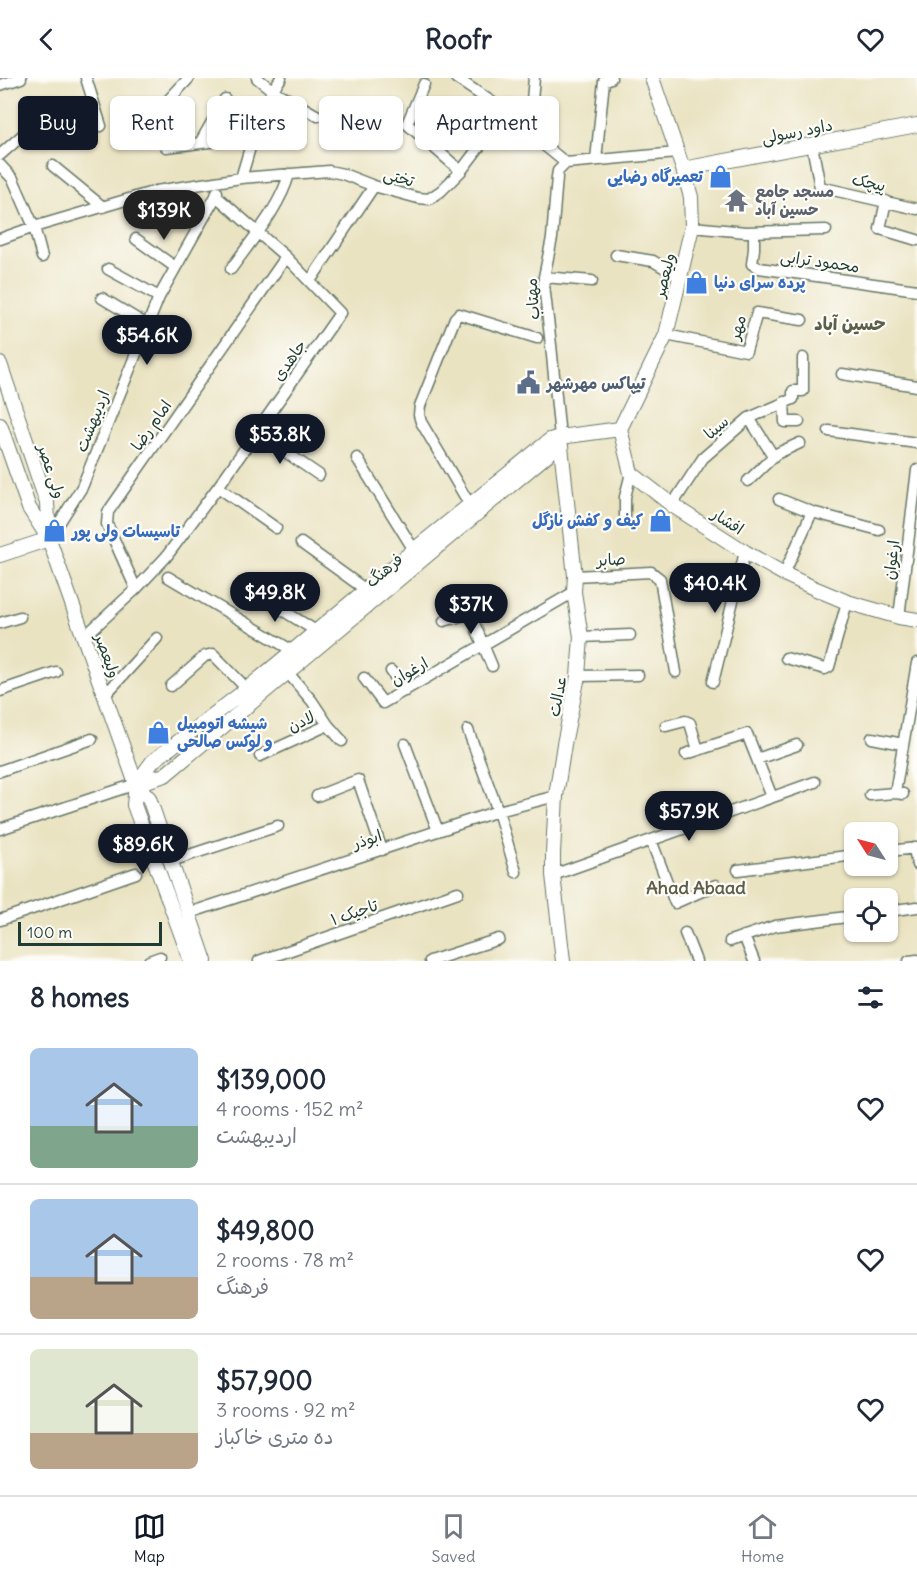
<!DOCTYPE html>
<html lang="en">
<head>
<meta charset="utf-8">
<style>
  body { margin:0; font-family:Delius,"Playpen Sans Arabic",sans-serif; background:#f6f6f7; color:#1f2937; height:100vh; display:flex; flex-direction:column; font-size:22px; white-space:nowrap }
  * { box-sizing:border-box; margin:0 }
  p { font-size:20px; color:#747a83 }
  .icon { flex:none; width:33px; height:33px; fill:none; stroke:currentColor; stroke-width:2; stroke-linecap:round; stroke-linejoin:round }
  .map { position:relative; height:883px; overflow:hidden }
  .side { display:flex; flex-direction:column; background:#fff; flex:1 }
  .side>* { flex:none }
  .banner { position:absolute; left:18px; top:18px; width:600px; height:54px; display:flex; gap:12px }
  .needle { width:39px; rotate:306deg }
  .tools { position:absolute; left:844px; top:744px; display:grid; gap:12px }
  .tools a { display:grid; place-items:center; width:54px; height:54px; border-radius:9px; background:#fff; box-shadow:0 2px 4px #0004; font-size:30px }
  .scale { position:absolute; left:18px; bottom:15px; width:144px; box-sizing:border-box; padding-left:6px; border:3px solid #1f3d34; border-top:0; font-size:16px; line-height:21px; white-space:nowrap; color:#1f3d34; -webkit-text-stroke:4px #fdfcf7; paint-order:stroke }
  .price { position:absolute; translate:-50% -51px; padding:0 14px; border-radius:21px; background:#111827; color:#fff; font-size:20px; line-height:39px; filter:drop-shadow(0 2px 3px #0008) }
  .price::after { content:''; position:absolute; left:50%; top:36px; width:18px; height:14px; margin-left:-9px; background:inherit; clip-path:polygon(0 0,100% 0,50% 100%) }
  .price.selected { background:#222; color:#fff }
  ul { padding:0; list-style:none }
  li { display:flex; align-items:center; gap:18px; height:150px; padding:0 30px }
  li+li { border-top:2px solid #e0e1e3 }
  li span { display:grid; place-items:center; flex:none; width:168px; height:120px; border-radius:9px; color:#555 }
  li>.icon { margin-inline-start:auto }
  span .icon { width:72px; height:72px; fill:#fffc; stroke-width:1 }
  li b { font-size:26px }
  h2 { display:flex; justify-content:space-between; align-items:center; height:72px; padding:0 30px; font-size:26px }
  .tag { padding:0 21px; border-radius:9px; background:#fff; box-shadow:0 2px 4px #0004; font-size:21px; line-height:54px }
  .tag.selected { background:#111827; color:#fff }
  header { display:flex; justify-content:space-between; align-items:center; height:78px; padding:0 30px; background:#fff; font-size:27px; font-weight:700 }
  .dock { display:flex; justify-content:space-around; align-items:center; height:84px; border-top:2px solid #e0e1e3; background:#fff; font-size:16px; color:#747a83 }
  .dock a { display:grid; justify-items:center; gap:3px }
  .dock .selected { color:#111827 }
  .map>svg:first-child { display:block }
</style>
</head>
<body>
<header><svg class="icon" aria-label="back" viewBox="0 0 24 24"><path d="M15 5l-7 7 7 7"/></svg>Roofr<svg class="icon" aria-label="heart" viewBox="0 0 24 24"><path d="M12 20l-8-8c-3-5 5-10 8-4 3-6 11-1 8 4z"/></svg></header>
<div class="map">
<svg width="917" height="883" viewBox="0 0 917 883">
  <rect width="100%" height="100%" fill="#fdfcf7"/>
  <filter id="ink" filterUnits="userSpaceOnUse"><feTurbulence type="fractalNoise" baseFrequency=".0167" numOctaves="2"/><feDisplacementMap in="SourceGraphic" scale="12" xChannelSelector="R" yChannelSelector="G"/><feConvolveMatrix kernelMatrix="1 2 1 2 8 2 1 2 1" color-interpolation-filters="sRGB"/></filter>
  <filter id="wash" filterUnits="userSpaceOnUse"><feTurbulence type="fractalNoise" baseFrequency=".008" numOctaves="4" result="noise"/><feDisplacementMap in="SourceGraphic" scale="24" xChannelSelector="R" yChannelSelector="G"/><feGaussianBlur stdDeviation="1.35" result="paint"/><feColorMatrix in="noise" values="0 0 0 0 0 0 0 0 0 0 0 0 0 0 0 0 0 1.4 0 .05"/><feComposite in="paint" operator="in"/></filter>
  <g filter="url(#wash)">
    <rect width="100%" height="100%" fill="#eae3c2"/>
  </g>
  <g filter="url(#ink)">
    <g fill="none" stroke-linecap="round" stroke-linejoin="round">
      <defs>
        <path id="minor" d="M86 0 101 48
          M257 0 272 12 318 38
          M456 0 499 29 504 34 508 46
          M424 6 407 46 461 93
          M0 7 21 0
          M457 44 489 56
          M529 55 534 0
          M134 59 189 0
          M200 65 225 21
          M812 67 820 109 917 131
          M166 69 254 59
          M0 77 25 55
          M596 82 604 3 611 0
          M566 85 677 75
          M0 87 13 101 34 149 42 179
          M53 88 103 129
          M241 100C251 68 260 27 281 0
          M886 123 880 151 917 162
          M692 149 746 154 826 152
          M754 154V171L752 186 759 190 917 212
          M0 161 34 149 156 113 241 100 329 93 343 96 374 108 418 120 429 121 441 113 461 93 489 56 498 49 508 46 517 49 529 55 566 85
          M136 161 175 189
          M616 177 653 183 680 199
          M108 191 159 219
          M231 191C251 163 281 128 289 96
          M544 199 592 203
          M310 203 374 108
          M102 220 147 247
          M666 257 746 273 757 235 802 242
          M842 296 917 308
          M784 324 785 344H799
          M749 340 772 376H776L800 365
          M829 353 917 365
          M256 354 319 397
          M560 359 551 267 544 207V199L552 160 557 99 558 93 566 85
          M357 380 414 472
          M748 403 776 376
          M218 409 276 450
          M779 421 812 434 879 452
          M470 427 421 344 419 337 420 328 455 240 459 236 537 260
          M672 427 703 380 749 340 793 321V313H803V280
          M625 438V419L631 395
          M49 461 82 409 159 219 216 118 217 114
          M301 465 366 512
          M784 496 812 434
          M575 498 651 494 660 501 676 594
          M168 499 293 573
          M136 511 107 446 108 434 286 179
          M250 512 316 553
          M899 539 917 392
          M444 543 468 536 471 538 492 588
          M0 545 20 539
          M84 559 136 511 166 479 218 409 340 235 286 179 216 118
          M581 559 630 557
          M786 580 825 591 829 589 847 524
          M391 593 405 613
          M578 598 638 597
          M364 600 383 625 574 514
          M713 604 745 474
          M171 608 205 578 213 576 247 611
          M0 613 56 594
          M105 617 157 560
          M328 647 342 663
          M666 648 685 643 690 645 698 672
          M468 652 498 733 516 794
          M872 660 903 666
          M405 666 438 753
          M686 676 747 656 772 719
          M260 678 328 647 312 623 288 595
          M757 681 797 667
          M0 693 92 661
          M895 715 917 585
          M870 717 895 715 903 716
          M317 718 358 702 382 772
          M0 751 136 706
          M651 762 675 825 716 807
          M914 770 917 787
          M888 773 917 770
          M171 783 278 748
          M738 792 855 777
          M553 797 815 704
          M888 833 917 829
          M189 835 498 733 556 718
          M0 842 136 795
          M685 855 696 883
          M744 858 754 883
          M730 863 775 848 855 838
          M149 883 160 879
          M259 883 458 814
          M430 883 499 861
          M909 883 917 882"/>
        <path id="tertiary" d="M652 0 683 91 691 119 692 149 666 257 620 351 631 395 672 427 745 474 784 496 816 511 847 524 899 539 917 542
          M683 91 917 47
          M0 286 47 425 49 459
          M0 347 29 430 49 461 136 706 149 720 205 883
          M560 359 575 498 574 514 581 559 578 598 564 666 556 718 553 775V797L563 883
          M0 477 49 461
          M136 706 153 683 247 611 414 472 550 362 560 359 620 351
          M136 706 165 697 554 371 560 359
          M136 706 134 727 191 883"/>
      </defs>
      <!-- minor casing -->
      <use href="#minor" stroke="#676" stroke-width="13"/>
      <!-- tertiary casing -->
      <use href="#tertiary" stroke="#676" stroke-width="16"/>
      <!-- minor -->
      <use href="#minor" stroke="#fff" stroke-width="10"/>
      <!-- tertiary -->
      <use href="#tertiary" stroke="#fff" stroke-width="14"/>
    </g>
  </g>
  <!-- icons -->
  <defs>
    <symbol id="shop-bare" viewBox="-9 -9 18 18"><path d="M-5-2.5h2.3a2.7 3.5 0 0 1 5.4 0H5L5.5 6h-11ZM-1.5-2.5h3a1.5 2.3 0 0 0-3 0Z" fill="#3f7fe0" stroke="#fdfcf7" stroke-width="2.5" paint-order="stroke"/></symbol>
    <symbol id="temple-bare" viewBox="-9 -9 18 18"><path d="M0-6L5-2H3V0L6.5 2.5H4V6H1.5V3h-3V6H-4V2.5H-6.5L-3 0V-2H-5Z" fill="#6b7280" stroke="#fdfcf7" stroke-width="2.5" paint-order="stroke"/></symbol>
    <symbol id="civic-bare" viewBox="-9 -9 18 18"><path d="M-.6-6.5H3V-4.5H.6V-3L4-1V1h2V6H-6V1h2V-1L-.6-3ZM-1.2 2.5V6h2.4V2.5Z" fill="#5c6f8a" stroke="#fdfcf7" stroke-width="2.5" paint-order="stroke"/></symbol>
  </defs>
  <g fill-rule="evenodd">
    <use href="#shop-bare" x="704" y="82" width="33" height="33"/>
    <use href="#temple-bare" x="720" y="106" width="33" height="33"/>
    <use href="#shop-bare" x="680" y="188" width="33" height="33"/>
    <use href="#civic-bare" x="512" y="288" width="33" height="33"/>
    <use href="#shop-bare" x="644" y="426" width="33" height="33"/>
    <use href="#shop-bare" x="38" y="436" width="33" height="33"/>
    <use href="#shop-bare" x="142" y="638" width="33" height="33"/>
  </g>
  <g text-anchor="middle" stroke-width="4.5" stroke-linejoin="round" paint-order="stroke">
    <!-- street labels -->
    <g font-size="16" fill="#1f3d34" stroke="#fdfcf7">
      <text transform="translate(797 53) rotate(-11)" y="6">داود رسولی</text>
      <text transform="translate(399 99) rotate(16)" y="6">تختی</text>
      <text transform="translate(869 104) rotate(12)" y="6">پیچک</text>
      <text transform="translate(820 183) rotate(8)" y="6">محمود ترابی</text>
      <text transform="translate(664 197) rotate(-76)" y="6">ولیعصر</text>
      <text transform="translate(532 221) rotate(-94)" y="6">مهتاب</text>
      <text transform="translate(737 249) rotate(-73)" y="6">مهر</text>
      <text transform="translate(289 282) rotate(-55)" y="6">جاهدی</text>
      <text transform="translate(92 343) rotate(-68)" y="6">اردیبهشت</text>
      <text transform="translate(151 347) rotate(-55)" y="6">امام رضا</text>
      <text transform="translate(716 349) rotate(-41)" y="6">سینا</text>
      <text transform="translate(52 393) rotate(72)" y="6">ولی عصر</text>
      <text transform="translate(728 443) rotate(33)" y="6">افشار</text>
      <text transform="translate(611 481) rotate(-3)" y="6">صابر</text>
      <text transform="translate(891 482) rotate(-83)" y="6">ارغوان</text>
      <text transform="translate(384 492) rotate(-40)" y="6">فرهنگ</text>
      <text transform="translate(108 578) rotate(70)" y="6">ولیعصر</text>
      <text transform="translate(409 593) rotate(-30)" y="6">ارغوان</text>
      <text transform="translate(557 618) rotate(-79)" y="6">عدالت</text>
      <text transform="translate(301 643) rotate(-25)" y="6">لادن</text>
      <text transform="translate(367 761) rotate(-18)" y="6">ابوذر</text>
      <text transform="translate(354 834) rotate(-19)" y="6">تاجیک ۱</text>
    </g>
    <!-- shop labels -->
    <g font-size="16" font-weight="bold" fill="#366cbe" stroke="#fdfcf7" text-anchor="start">
      <text x="703" y="104" text-anchor="end">تعمیرگاه رضایی</text>
      <text x="714" y="210">پرده سرای دنیا</text>
      <text x="643" y="448" text-anchor="end">کیف و کفش نازگل</text>
      <text x="72" y="459">تاسیسات ولی پور</text>
      <text x="177" y="651">شیشه اتومبیل<tspan x="177" dy="18">و لوکس صالحی</tspan></text>
    </g>
    <!-- worship labels -->
    <g font-size="16" font-weight="bold" fill="#5b616d" stroke="#fdfcf7" text-anchor="start">
      <text x="755" y="119">مسجد جامع<tspan x="755" dy="18">حسین آباد</tspan></text>
    </g>
    <!-- service labels -->
    <g font-size="16" font-weight="bold" fill="#4e5e75" stroke="#fdfcf7" text-anchor="start">
      <text x="547" y="311">تیپاکس مهرشهر</text>
    </g>
    <!-- neighbourhood labels -->
    <g font-size="18" font-weight="bold" fill="#5c5f49" stroke="#fdfcf7">
      <text x="850" y="252">حسین آباد</text>
      <text x="696" y="816">Ahad Abaad</text>
    </g>
  </g>
</svg>
<div class="tools">
<a><svg class="needle" viewBox="-14 -14 28 28"><path d="M0-13l5 13h-10z" fill="#e53935"/><path d="M0 13l5-13h-10z" fill="#747a83"/></svg></a>
<a><svg class="icon" aria-label="locate" viewBox="0 0 24 24"><circle cx="12" cy="12" r="6"/><path d="M12 2v4M12 18v4M2 12h4M18 12h4"/></svg></a>
</div>
<div class="scale">100 m</div>
<b class="price selected" style="left:164px;top:163px">$139K</b>
<b class="price" style="left:147px;top:288px">$54.6K</b>
<b class="price" style="left:280px;top:387px">$53.8K</b>
<b class="price" style="left:715px;top:536px">$40.4K</b>
<b class="price" style="left:275px;top:545px">$49.8K</b>
<b class="price" style="left:471px;top:557px">$37K</b>
<b class="price" style="left:689px;top:764px">$57.9K</b>
<b class="price" style="left:143px;top:797px">$89.6K</b>
<div class="banner">
<a class="tag selected">Buy</a>
<a class="tag">Rent</a>
<a class="tag">Filters</a>
<a class="tag">New</a>
<a class="tag">Apartment</a>
</div>
</div>
<section class="side">
<h2>8 homes<svg class="icon" aria-label="filters" viewBox="0 0 24 24"><path d="M4 7h16M4 17h16"/><circle cx="9" cy="7" r="2"/><circle cx="15" cy="17" r="2"/></svg></h2>
<ul>
<li><span style="background:linear-gradient(#a9c7e8 65%,#7fa58c 0)"><svg class="icon" aria-label="home" viewBox="0 0 24 24"><path d="M3 11l9-7 9 7M6 9v11h12V9"/></svg></span><div><b>$139,000</b><p>4 rooms · 152 m²</p><p>اردیبهشت</p></div><svg class="icon" aria-label="heart" viewBox="0 0 24 24"><path d="M12 20l-8-8c-3-5 5-10 8-4 3-6 11-1 8 4z"/></svg></li>
<li><span style="background:linear-gradient(#a9c7e8 65%,#b9a48a 0)"><svg class="icon" aria-label="home" viewBox="0 0 24 24"><path d="M3 11l9-7 9 7M6 9v11h12V9"/></svg></span><div><b>$49,800</b><p>2 rooms · 78 m²</p><p>فرهنگ</p></div><svg class="icon" aria-label="heart" viewBox="0 0 24 24"><path d="M12 20l-8-8c-3-5 5-10 8-4 3-6 11-1 8 4z"/></svg></li>
<li><span style="background:linear-gradient(#dfe7d0 70%,#b9a48a 0)"><svg class="icon" aria-label="home" viewBox="0 0 24 24"><path d="M3 11l9-7 9 7M6 9v11h12V9"/></svg></span><div><b>$57,900</b><p>3 rooms · 92 m²</p><p>ده متری خاکباز</p></div><svg class="icon" aria-label="heart" viewBox="0 0 24 24"><path d="M12 20l-8-8c-3-5 5-10 8-4 3-6 11-1 8 4z"/></svg></li>
</ul>
</section>
<nav class="dock">
<a class="selected"><svg class="icon" aria-label="map" viewBox="0 0 24 24"><path d="M3 6l6-2 6 2 6-2v14l-6 2-6-2-6 2zM9 4v14M15 6v14"/></svg>Map</a>
<a><svg class="icon" aria-label="saved" viewBox="0 0 24 24"><path d="M7 4h10v16l-5-4-5 4z"/></svg>Saved</a>
<a><svg class="icon" aria-label="home" viewBox="0 0 24 24"><path d="M3 11l9-7 9 7M6 9v11h12V9"/></svg>Home</a>
</nav>
</body>
</html>
